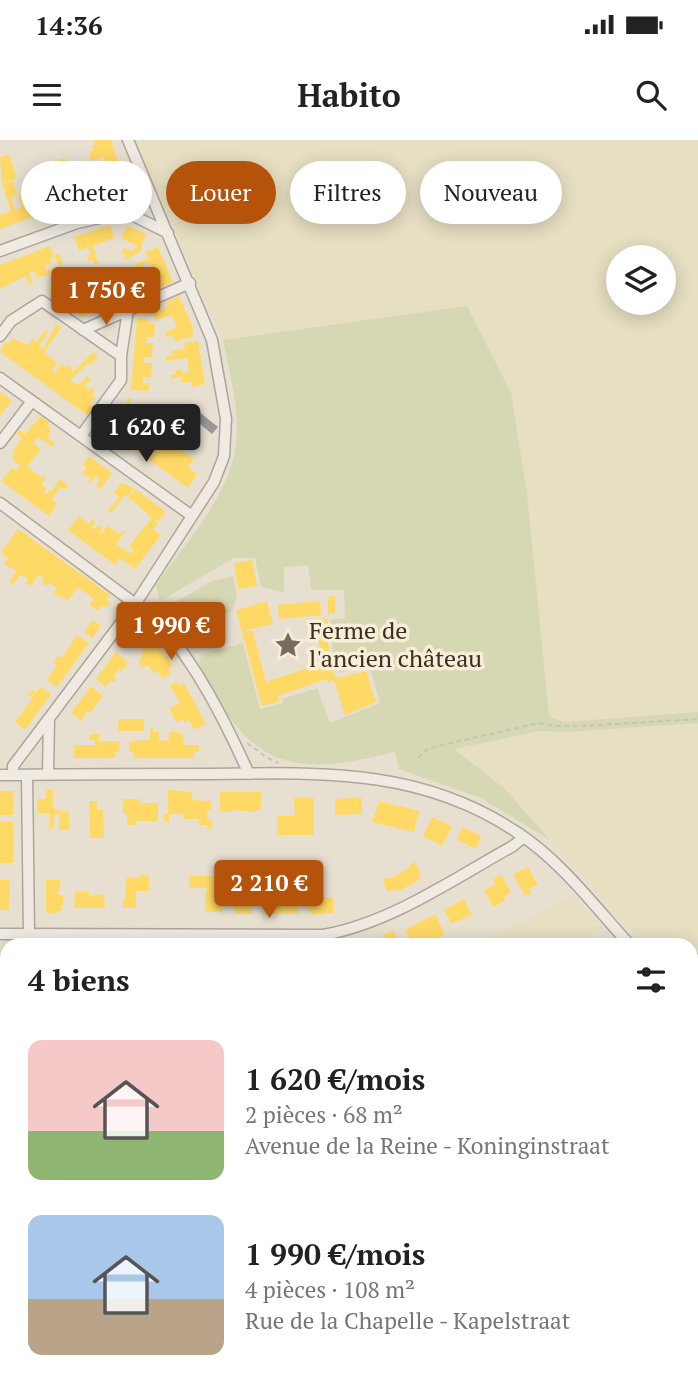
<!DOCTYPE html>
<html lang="fr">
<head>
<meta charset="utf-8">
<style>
  body { margin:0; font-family:"PT Serif",serif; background:#f6f6f6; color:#222; height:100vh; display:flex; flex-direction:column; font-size:26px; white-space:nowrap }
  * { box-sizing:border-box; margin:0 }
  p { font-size:23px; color:#767676 }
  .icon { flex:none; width:38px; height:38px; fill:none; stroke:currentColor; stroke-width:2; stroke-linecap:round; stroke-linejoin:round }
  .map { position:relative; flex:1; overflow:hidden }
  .panel { position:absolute; left:0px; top:798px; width:698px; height:448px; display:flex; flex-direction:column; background:#fff; border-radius:21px 21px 0 0; box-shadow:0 4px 18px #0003 }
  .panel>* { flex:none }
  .guide { position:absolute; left:21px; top:21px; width:656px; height:63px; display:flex; gap:14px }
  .tools { position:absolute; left:606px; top:105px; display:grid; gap:14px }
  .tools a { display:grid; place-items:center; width:70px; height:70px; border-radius:50%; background:#fff; box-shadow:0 4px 18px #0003; font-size:35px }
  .price { position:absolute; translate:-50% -60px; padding:0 16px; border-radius:7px; background:#b45309; color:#fff; font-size:23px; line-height:46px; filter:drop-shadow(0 2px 4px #0008) }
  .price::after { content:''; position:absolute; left:50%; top:42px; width:21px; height:16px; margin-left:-10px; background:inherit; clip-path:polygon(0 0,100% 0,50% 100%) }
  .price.on { background:#222; color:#fff }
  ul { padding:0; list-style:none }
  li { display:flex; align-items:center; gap:21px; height:175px; padding:0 28px }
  li span { display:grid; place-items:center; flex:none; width:196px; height:140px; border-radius:14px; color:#555 }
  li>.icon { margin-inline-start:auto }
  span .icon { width:84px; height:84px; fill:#fffc; stroke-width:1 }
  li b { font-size:30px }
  h2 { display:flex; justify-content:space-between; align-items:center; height:84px; padding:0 28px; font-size:30px }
  .pill { padding:0 24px; border-radius:32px; background:#fff; box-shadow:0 4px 18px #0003; font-size:24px; line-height:63px }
  .pill.on { background:#b45309; color:#fff }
  .status { display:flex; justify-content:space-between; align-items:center; height:49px; padding:0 35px; background:#fff; direction:ltr }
  .status svg { height:19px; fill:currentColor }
  header { display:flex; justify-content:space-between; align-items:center; height:91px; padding:0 28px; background:#fff; font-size:32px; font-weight:800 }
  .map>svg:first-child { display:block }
</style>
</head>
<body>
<div class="status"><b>14:36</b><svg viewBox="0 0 49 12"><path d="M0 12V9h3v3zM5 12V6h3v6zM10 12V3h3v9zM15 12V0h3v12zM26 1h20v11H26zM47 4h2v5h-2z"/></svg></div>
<header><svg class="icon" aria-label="menu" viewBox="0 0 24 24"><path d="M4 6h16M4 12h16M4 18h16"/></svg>Habito<svg class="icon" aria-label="search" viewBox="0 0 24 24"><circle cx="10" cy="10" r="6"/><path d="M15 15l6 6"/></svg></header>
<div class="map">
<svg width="698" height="1246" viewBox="0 0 698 1246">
  <rect width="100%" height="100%" fill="#e7e0d1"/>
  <!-- farmland -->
  <path fill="#e6dfc2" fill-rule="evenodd" d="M134 0H698V572L564 582 549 576 527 354 511 253 467 166 223 200ZM618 117H663V163H618Z
    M696 582 698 583V809H691V805H656L637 797 505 649 453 609 539 591 567 592Z
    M573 756 603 788 575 805H474Z
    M196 1239H476L479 1246H199Z"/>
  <!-- green -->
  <path fill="#d6d7b3" d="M467 166 511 253 527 354 549 576 564 582 698 572V583L567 592 539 591 454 609 505 649 551 701 481 658 399 629 395 612C328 628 274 639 229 577 217 561 209 542 199 525L200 518 206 513 243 503 260 569 283 563 282 559 317 548 330 583 380 563 369 525 339 533 333 520 331 480 345 478 344 450H311L308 425 284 427V452L261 447 255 418H234L160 461 156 445C188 398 237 350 237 290 238 262 228 228 223 200Z
    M233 436 237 455 232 471 216 477 212 491 214 501 192 508 164 472 167 467 212 441Z
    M691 1143 698 1153V1246H479L476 1239H691Z"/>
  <!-- homes -->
  <path fill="#ffd966" d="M94 0H111L130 60 117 64 116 59 100 62V54L106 52 107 56 114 53 110 40 92 45 89 37 107 30 104 17 91 21 89 14 93 9 92 6 95 5Z
    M9 14 17 38 2 43 0 17Z
    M65 18 71 35 64 37 59 20Z
    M13 41 17 55 11 57 15 70 22 67 18 55 23 54 24 59 54 49 62 66 0 89V75L11 71 2 44Z
    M76 44 85 68 68 74 60 51Z
    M110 85 114 98 93 106 98 124 95 125 93 120 89 122 87 116 91 114 88 107 79 111 74 97Z
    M127 85 146 94 141 107 142 111 125 120V115L122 113 124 108 131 111 139 107 121 98Z
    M50 106 54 117 50 118 52 123 45 126 46 131 59 126 54 115 59 114 63 124 59 126 61 130 37 138 34 131 29 133 33 143 29 144 26 136 0 149V125Z
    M158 107 173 142 160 148 159 144 146 148 143 141 148 138 150 142 156 139 149 122 142 125 144 129 138 131 135 124 148 119 145 113Z
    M126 139 129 145 132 144 137 154 98 170 94 160 97 159 94 152 108 147 110 153 116 151 113 144Z
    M63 140 74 148 70 154 75 157 79 151 90 160 86 166 89 168 83 177 49 152 55 144 58 146Z
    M179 156 194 191 192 192 194 196 175 202 173 195 166 197 165 193 177 187 172 175 156 180 149 170 155 167 157 172 161 170 168 166 166 162Z
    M137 178 148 179V183L155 184 154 198 147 197 146 203H153L152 217H145L144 223H152L151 238 143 237V243H150L149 251 131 250Z
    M56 184 62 187 44 212 57 223 52 231 55 233 61 224 66 227 69 225 73 232 93 212 98 217 90 225 88 223 70 241 78 245 87 236 91 239 84 246 89 250 91 247 95 249 91 255 95 258 90 264 93 266 87 275 0 212 5 202 8 205 13 198 28 205 33 199 36 202 45 190 48 192 39 206 43 209Z
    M198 201 205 244 192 247 191 242 182 243 181 237 171 239V235L176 234 175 230 181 229 182 233 189 232 187 218 166 221 165 217 173 215 172 211 176 210 185 208 184 203Z
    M1 252 12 260 0 276V253Z
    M129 258 132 260 120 276 117 275 133 287 139 279 153 289 147 297 157 302 156 303 166 307 171 301 174 303 175 301 182 306 180 310 194 319 188 327 197 334 188 348 100 284 106 275 109 277 117 266 122 269Z
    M41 276 49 282 47 286 51 289 48 298 55 304 53 307 38 297 34 303 41 309 27 327 41 337 42 335 46 338 41 345 47 348 44 352 46 354 49 350 51 352 60 339 68 345 65 350 61 347 51 359 57 364 49 376 1 341 12 328 16 330 20 325 12 319 14 315 12 313 22 298 17 294 20 290 25 294Z
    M89 316 112 333 100 350 96 346 100 340 96 336 91 343 88 342 91 339 82 333 87 327 83 324Z
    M121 343 134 348 128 357 125 355 112 373 108 371 119 357 114 353Z
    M135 349 166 372 159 381 156 379 155 381 158 383 153 389 161 395 135 429 120 418 115 425 68 390 79 376 89 384 92 379 96 382 92 387 95 389 98 385 103 388 100 392 101 394 108 386 119 394 123 390 125 392 116 404 131 414 134 410 129 406 152 378 132 360 128 359Z
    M18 389 110 455 106 460 110 462 106 468 102 465 98 471 89 464 94 459 78 447 68 461 61 456 60 458 54 453 57 448 49 443 46 446 41 443 44 439 39 435 31 446 26 443 28 439 20 435 13 445 9 442 17 431 4 424 8 418 1 413Z
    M252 420 257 446 238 449 234 423Z
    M335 456V474H328V457Z
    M267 461 273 484 243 491H253L266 542 319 524 318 478 328 479 329 521 336 538 366 531 376 562 345 575 334 540 328 543 327 539 278 556 280 561 262 566 236 470Z
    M320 461 321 475 279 479 278 465Z
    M93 480 101 486 92 498 84 492Z
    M148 493 173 526 168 530 171 533 163 539 157 531 154 533 148 525 144 528 139 526 141 525 138 521 143 516 141 513 144 510 138 501Z
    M77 495 89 503 57 547 47 540 57 525 53 522 59 516 62 518Z
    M116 512 128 522 122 531 119 529 113 537 116 540 114 543 111 540 106 547 96 539Z
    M176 542 178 546 184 543 206 584 194 590 189 580 185 583 183 579 177 582 173 577 170 568 180 563 170 545Z
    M91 546 103 556 90 573 87 571 81 581 71 573Z
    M41 547 51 554 25 590 15 582 34 556 32 555 30 557 27 555 28 553 32 550 36 553Z
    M119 579H144V591H117Z
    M151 587 154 588V592H159V601L169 600V592H179V594H182L185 605H199V612H194V618H134V612H129V601L149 600Z
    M90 594H99V601H119L120 612H115V618H74V605H95V600H90Z
    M46 650H53V669L69 672V690H59V673H55L53 689H49L50 673H37V659H46Z
    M168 650 192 652V660L211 661V670L207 671V679H212V689H207V685H199V679H183V674H169V682L164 681V674H168Z
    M0 651H13V675H0Z
    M220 652H261V670H255V672L231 670V672H220Z
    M294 658H314V695H277V676H295Z
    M354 658H362V674L335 675V659Z
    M123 659H140V663H158V681H136V685H127V674H123Z
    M89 661H97V670H103L104 698H90Z
    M379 661 419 671 414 692 372 682Z
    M432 677 452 686 442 706 423 696Z
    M0 682H13V723H0Z
    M462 687 481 696 476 709 457 700Z
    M415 722 421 736 418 738 419 740 397 752 396 749 388 752 382 739 391 738 411 727 409 725Z
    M528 727 538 745 529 749 531 753 525 756 513 734Z
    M139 735H149V751H136V768H123V760H125L126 738H139Z
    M502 735 511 753 504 756 506 760 493 767 484 750 495 745 493 739Z
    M189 736H217V745H223L222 772H205L206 750H208V748H189Z
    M0 740H9L10 744 9 770H0Z
    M46 740H61L58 755H63V765H61V771H57V773L47 774 46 771Z
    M75 751 89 752V756L104 754 105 768H74Z
    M236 752H252V774H236V771H233V765H236Z
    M263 754 298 758V774H263Z
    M320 757 333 758V773L311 775V771L308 772 307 758Z
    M464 759 472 775 451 784 444 770Z
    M435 774 445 794 424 804 423 802 413 805 405 790Z
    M393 790 400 805H387L383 796Z
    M691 1056 698 1063V1081L694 1076 691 1078Z"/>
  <!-- industry -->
  <path fill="#999" d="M198 271 218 287 212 294 193 278Z
    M7 1106V1239H162L164 1246H0V1108Z"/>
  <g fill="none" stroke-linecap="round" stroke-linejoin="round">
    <defs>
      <path id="street" d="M126 72 168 93
        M0 111 77 83 126 72 151 54
        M83 190 190 143
        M0 196 11 181 42 161 121 216V240L81 296
        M121 216 128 170
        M0 238 192 376
        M0 303 32 261
        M0 363 158 481C197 525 225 581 249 634
        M0 635C67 634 134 634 201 634 316 633 419 626 518 693 562 722 595 767 630 805
        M13 635V626L136 463 214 342 224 316 226 279 212 200 128 0
        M27 635 29 794
        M48 635 49 579
        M0 794 323 795C391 783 453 739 513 706L524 697
        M691 821 698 819
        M691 873 698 880
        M0 932 7 933
        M0 952 7 949
        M691 1029 698 1024"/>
    </defs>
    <!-- street casing -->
    <use href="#street" stroke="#ada599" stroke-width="13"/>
    <!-- path -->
    <path stroke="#c8c2b9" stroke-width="2" stroke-dasharray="5 3.5" stroke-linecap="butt" d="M247 603 266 617 278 623
      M418 618 426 610 442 605 539 583 553 586H581L698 579"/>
    <!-- street -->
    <use href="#street" stroke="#efebe3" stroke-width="10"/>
  </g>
  <!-- icons -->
  <defs>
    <symbol id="sight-bare" viewBox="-9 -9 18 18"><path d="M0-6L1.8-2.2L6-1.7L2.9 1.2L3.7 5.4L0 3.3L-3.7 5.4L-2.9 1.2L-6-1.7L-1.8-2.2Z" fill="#786c5e" stroke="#f7eed8" stroke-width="2.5" paint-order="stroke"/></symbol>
  </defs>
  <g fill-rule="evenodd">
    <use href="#sight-bare" x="269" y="486" width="38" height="38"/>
  </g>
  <g text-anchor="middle" stroke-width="7" stroke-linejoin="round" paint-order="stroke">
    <!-- poi labels -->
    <g font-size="24" fill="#3d2e20" stroke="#f7eed8" text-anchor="start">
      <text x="309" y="499">Ferme de<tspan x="309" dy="28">l'ancien château</tspan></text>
    </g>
  </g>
</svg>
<div class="tools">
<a><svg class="icon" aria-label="layers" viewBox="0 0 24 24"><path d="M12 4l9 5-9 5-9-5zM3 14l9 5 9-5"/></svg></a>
</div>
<b class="price" style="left:106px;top:187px">1 750 €</b>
<b class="price on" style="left:146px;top:324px">1 620 €</b>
<b class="price" style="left:171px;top:522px">1 990 €</b>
<b class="price" style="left:269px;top:780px">2 210 €</b>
<div class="guide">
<a class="pill">Acheter</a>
<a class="pill on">Louer</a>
<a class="pill">Filtres</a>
<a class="pill">Nouveau</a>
</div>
<section class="panel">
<h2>4 biens<svg class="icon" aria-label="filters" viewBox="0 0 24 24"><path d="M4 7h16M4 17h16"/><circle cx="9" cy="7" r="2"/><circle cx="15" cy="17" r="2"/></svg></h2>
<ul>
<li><span style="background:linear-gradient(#f6c9c9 65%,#8fb573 0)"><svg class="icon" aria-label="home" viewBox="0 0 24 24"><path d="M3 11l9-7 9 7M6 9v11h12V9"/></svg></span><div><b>1 620 €/mois</b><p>2 pièces · 68 m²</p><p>Avenue de la Reine - Koninginstraat</p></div></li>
<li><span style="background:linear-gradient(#a9c7e8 60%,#b9a48a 0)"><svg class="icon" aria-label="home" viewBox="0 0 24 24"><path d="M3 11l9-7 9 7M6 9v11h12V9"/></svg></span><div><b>1 990 €/mois</b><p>4 pièces · 108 m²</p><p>Rue de la Chapelle - Kapelstraat</p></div></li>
</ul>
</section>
</div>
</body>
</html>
